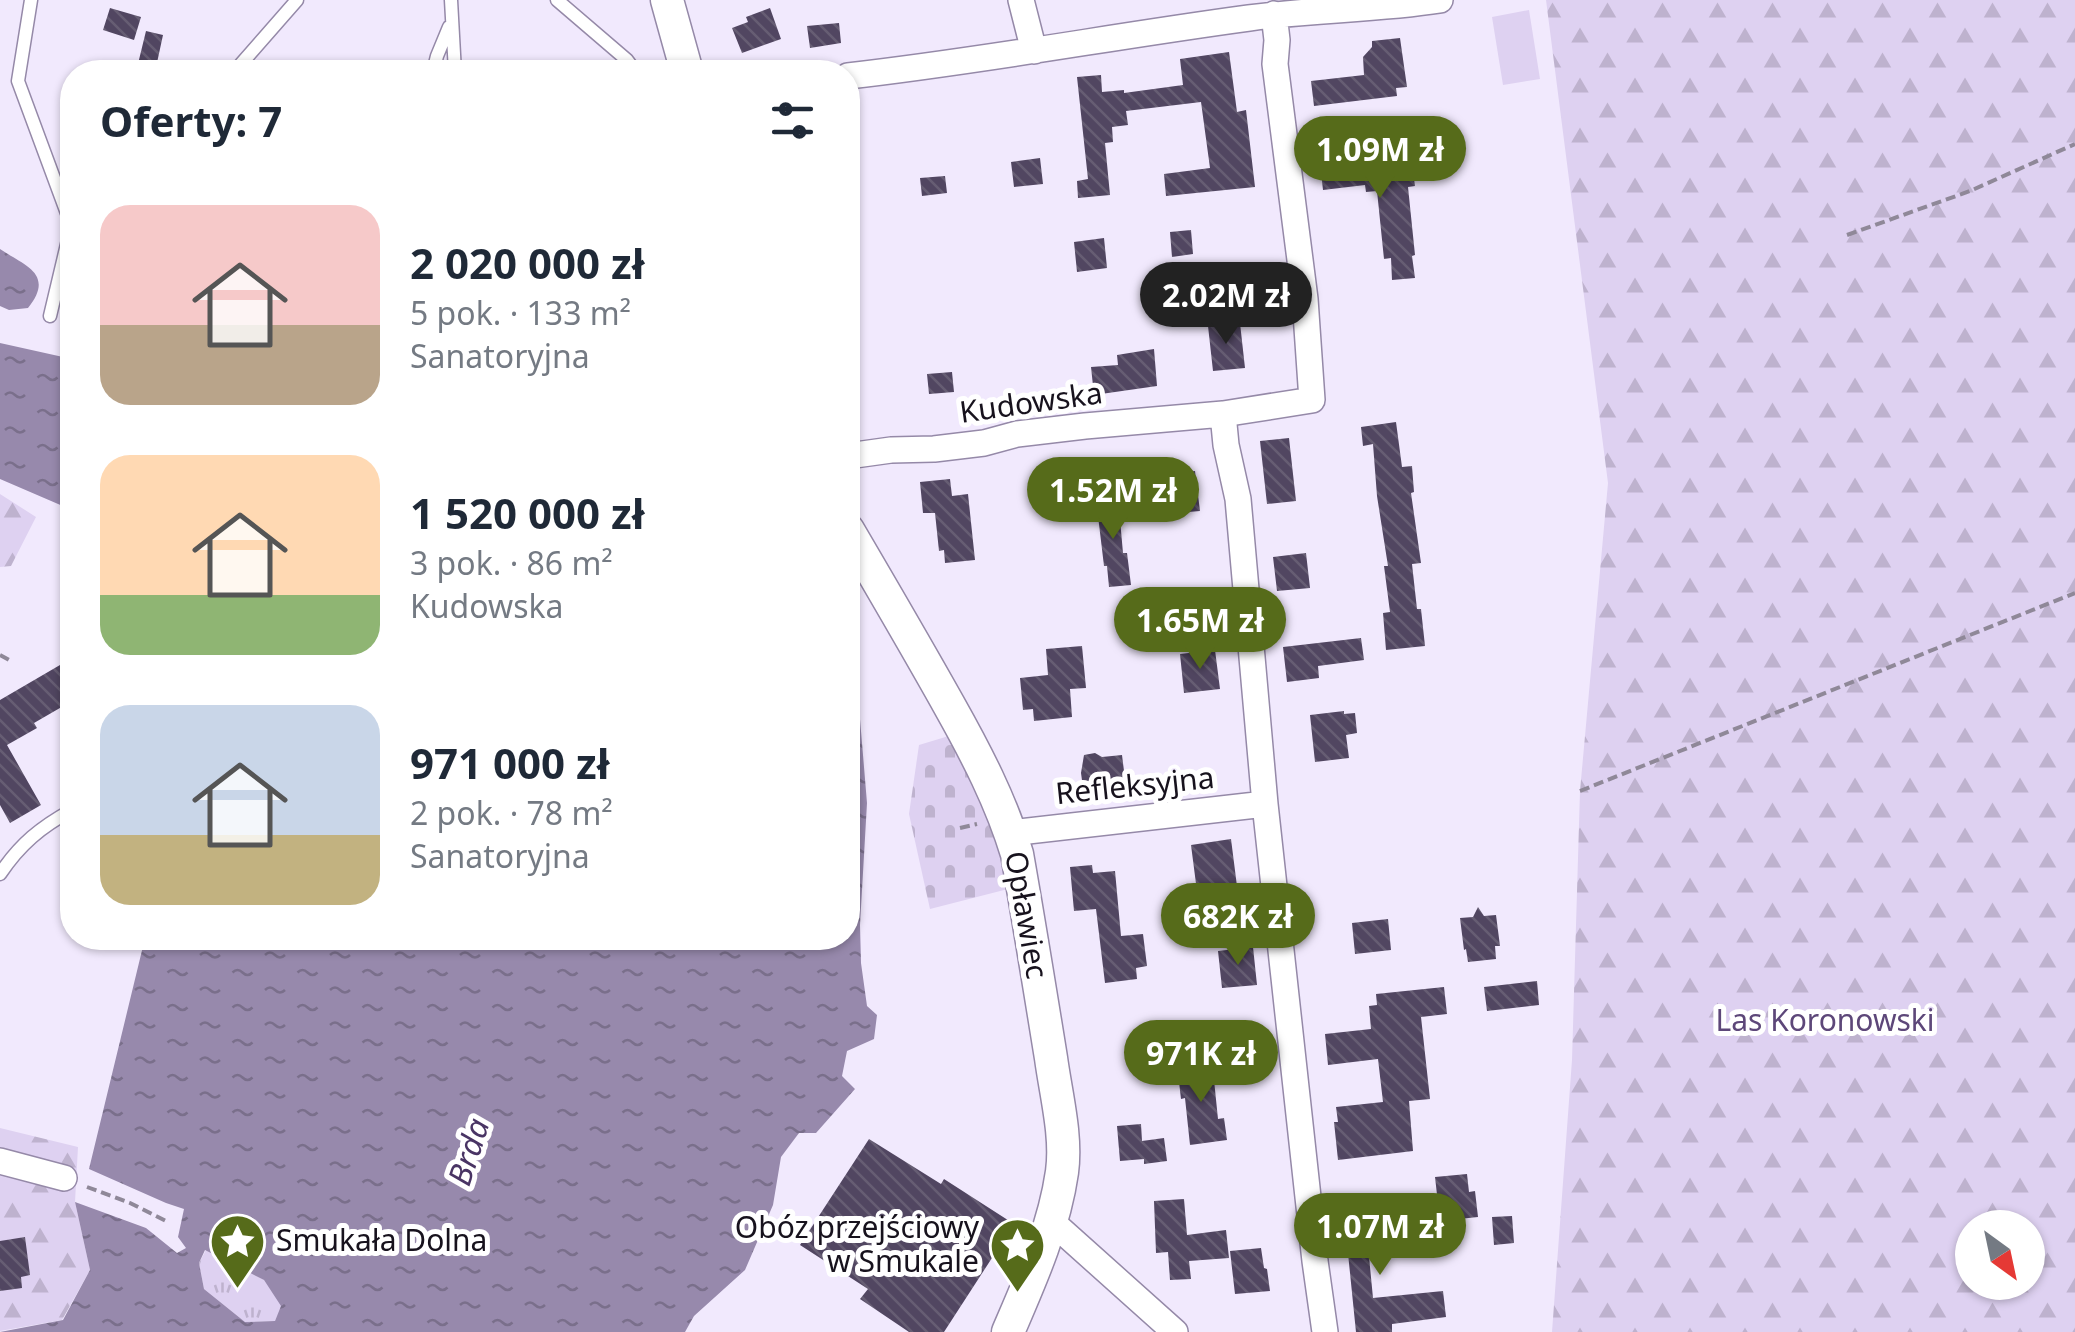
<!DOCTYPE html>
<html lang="pl">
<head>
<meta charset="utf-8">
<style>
  body { margin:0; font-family:"Noto Sans",sans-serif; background:#f2f2f3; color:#1f2937; height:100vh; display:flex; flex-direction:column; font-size:38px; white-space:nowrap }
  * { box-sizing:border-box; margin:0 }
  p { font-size:32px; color:#747a83 }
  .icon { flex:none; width:55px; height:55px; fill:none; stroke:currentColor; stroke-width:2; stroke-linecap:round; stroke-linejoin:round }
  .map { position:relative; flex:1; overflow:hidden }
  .drawer { position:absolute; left:60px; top:60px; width:800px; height:890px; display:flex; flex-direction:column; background:#fff; border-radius:40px; box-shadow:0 2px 8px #0004 }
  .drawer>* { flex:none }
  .needle { width:65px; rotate:147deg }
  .tools { position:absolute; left:1955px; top:1210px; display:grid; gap:20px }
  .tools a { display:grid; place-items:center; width:90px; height:90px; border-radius:50%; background:#fff; box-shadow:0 2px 8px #0004; font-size:50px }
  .price { position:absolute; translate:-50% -85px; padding:0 22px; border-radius:35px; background:#566b1a; color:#fff; font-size:32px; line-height:65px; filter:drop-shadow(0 2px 5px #0008) }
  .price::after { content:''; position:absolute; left:50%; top:60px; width:30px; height:22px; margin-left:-15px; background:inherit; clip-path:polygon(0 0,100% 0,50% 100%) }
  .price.active { background:#222; color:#fff }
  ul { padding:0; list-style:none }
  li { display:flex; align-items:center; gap:30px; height:250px; padding:0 40px }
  li span { display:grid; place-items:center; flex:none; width:280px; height:200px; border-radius:30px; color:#555 }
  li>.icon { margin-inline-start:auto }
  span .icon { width:120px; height:120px; fill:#fffc; stroke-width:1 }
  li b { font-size:42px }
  h2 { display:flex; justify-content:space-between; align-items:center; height:120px; padding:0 40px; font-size:42px }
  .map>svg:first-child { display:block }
</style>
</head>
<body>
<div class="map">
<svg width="2075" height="1332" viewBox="0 0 2075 1332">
  <defs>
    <pattern id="grass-tufts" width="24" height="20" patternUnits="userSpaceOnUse" patternTransform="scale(2.5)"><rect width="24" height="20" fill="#ded1f1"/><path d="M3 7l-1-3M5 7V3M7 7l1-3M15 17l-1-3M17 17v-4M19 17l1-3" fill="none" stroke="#beb2ce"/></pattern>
    <pattern id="forest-firs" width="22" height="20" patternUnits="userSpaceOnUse" patternTransform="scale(2.5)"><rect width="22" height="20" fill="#ded1f1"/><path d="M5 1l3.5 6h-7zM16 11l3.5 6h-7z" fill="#beb2ce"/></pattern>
    <pattern id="cemetery-stones" width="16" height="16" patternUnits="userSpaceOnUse" patternTransform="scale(2.5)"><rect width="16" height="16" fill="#ded1f1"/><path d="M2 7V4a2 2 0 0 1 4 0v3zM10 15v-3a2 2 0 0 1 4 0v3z" fill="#beb2ce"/></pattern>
    <pattern id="water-ripples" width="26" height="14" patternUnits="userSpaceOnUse" patternTransform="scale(2.5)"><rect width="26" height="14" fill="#9789ac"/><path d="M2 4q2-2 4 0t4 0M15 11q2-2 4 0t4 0" fill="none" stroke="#7a6f8b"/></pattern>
    <pattern id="building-back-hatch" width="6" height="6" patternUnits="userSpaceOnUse" patternTransform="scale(2.5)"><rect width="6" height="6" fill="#514661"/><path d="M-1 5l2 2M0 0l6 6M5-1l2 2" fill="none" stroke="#665d73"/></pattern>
  </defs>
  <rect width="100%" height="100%" fill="#f1e9fd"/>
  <!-- grass -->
  <path fill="url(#grass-tufts)" d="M206 1250 264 1280 282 1306 275 1321 245 1322 204 1289 199 1263Z"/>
  <!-- forest -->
  <path fill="url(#forest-firs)" fill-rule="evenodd" d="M1546 0H2075V1332H1552L1572 1060 1580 791 1608 483ZM1972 1228H2028V1282H1972Z
    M0 494 36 517 11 566 0 567Z
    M0 1128 78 1147 75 1202 90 1270 62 1320 0 1331Z"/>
  <!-- cemetery -->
  <path fill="url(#cemetery-stones)" d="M952 735 1002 848 1008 889 930 909 909 814 919 745Z"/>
  <!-- garden -->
  <path fill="#ded1f1" d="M1529 10 1540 79 1503 85 1492 17Z"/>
  <!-- water -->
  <path fill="url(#water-ripples)" fill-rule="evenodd" d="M0 249C23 265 56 273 28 308L9 310 0 306Z
    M0 343 72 359V510L0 479Z
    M848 659 857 683 867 803 860 925 861 963 867 1006 877 1015 874 1039 847 1051 842 1076 855 1089 816 1133H799L781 1157 773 1205 745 1270 694 1316 685 1332H0L63 1320 90 1270 75 1202 146 1228 177 1253 186 1248 178 1237 184 1209 166 1203 89 1169 145 938H848ZM205 1250 264 1280 281 1306 275 1321 245 1322 204 1289 199 1263Z"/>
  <!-- building -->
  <path fill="url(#building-back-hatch)" d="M110 8 141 17 134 40 103 30Z
    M770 8 781 39 742 53 732 28 748 22 746 17Z
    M839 23 841 43 810 48 807 26Z
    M146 31 163 35 155 72H136Z
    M1400 38 1407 87 1396 88 1397 96 1314 106 1311 81 1364 75 1363 57 1372 47V41Z
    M1229 52 1237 112 1246 110 1255 187 1166 196 1164 174 1210 168 1201 102 1126 111 1128 125 1112 127 1113 142 1105 143 1110 195 1078 198 1077 181 1088 179 1077 77 1101 75 1102 92 1124 90V93L1183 85 1180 59Z
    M1357 150 1359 165 1411 158 1415 186 1408 187 1415 255 1412 256 1415 278 1392 280 1391 258 1384 259 1377 191 1366 192 1365 185 1323 190 1319 154Z
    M1040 158 1043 184 1014 187 1011 162Z
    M945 176 947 193 922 196 920 178Z
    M1191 230 1193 254 1172 257 1170 232Z
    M1104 238 1107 268 1077 272 1074 242Z
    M1240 323 1245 368 1213 371 1208 326Z
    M1154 349 1157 386 1094 395 1091 367 1118 365 1117 355Z
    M952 372 954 392 929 394 927 374Z
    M1396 422 1402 467 1412 466 1414 492 1411 493 1421 563 1412 564 1417 609H1421L1425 646 1386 650 1383 613 1390 612 1384 566H1388L1377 496 1373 444 1363 446 1361 427Z
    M1289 438 1296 501 1267 504 1260 441Z
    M1195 471 1200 511 1165 514 1160 475Z
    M950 479 952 496 968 494 975 560 945 563 944 550 939 551 935 513H923L920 482Z
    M1118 497 1123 553H1127L1131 585 1109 587 1107 566H1104L1096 499Z
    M1306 553 1310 588 1277 591 1273 557Z
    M1361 638 1364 660 1318 666 1319 678 1287 682 1283 647Z
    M1082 646 1086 688 1070 689 1072 717 1034 721 1033 709 1023 710 1020 678 1048 675 1046 649Z
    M1215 650 1220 689 1184 693 1180 654Z
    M72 658V701L34 723 37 728 7 745 41 805 10 823 0 805V700Z
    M1344 711V714L1355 713 1357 733 1346 735 1349 758 1315 762 1310 715Z
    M1095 753 1102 757 1122 755 1125 779 1117 780 1118 791 1084 795 1081 773 1084 755Z
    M1231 839 1239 902 1199 907 1191 845Z
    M1092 865 1093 873 1115 871 1121 936 1143 934 1147 966 1136 968 1137 979 1105 983 1096 909 1074 911 1070 867Z
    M1478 907 1484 916 1496 915 1500 946H1495L1496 959 1468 962 1466 949 1464 950 1460 918 1473 917Z
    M1388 919 1391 950 1355 954 1352 923Z
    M1253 947 1257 985 1222 988 1218 951Z
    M1537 981 1539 1005 1487 1011 1484 987Z
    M1444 987 1447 1014 1421 1017 1430 1099 1409 1101 1413 1151 1338 1160 1334 1122H1338L1336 1107 1383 1102 1378 1059 1328 1065 1325 1034 1371 1029 1369 1006 1377 1005 1376 994Z
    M1205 1062 1207 1081 1214 1080 1218 1119 1224 1118 1227 1140 1190 1145 1185 1098 1181 1099 1177 1065Z
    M1141 1124 1142 1141 1164 1138 1167 1161 1144 1164V1159L1120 1161 1117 1126Z
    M869 1139 941 1184 944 1179 1014 1224 944 1332H909L860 1299 868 1289 800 1245Z
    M1467 1174 1469 1192 1475 1191 1478 1217 1440 1221 1435 1177Z
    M1184 1199 1187 1235 1226 1230 1229 1258 1189 1261 1191 1279 1170 1280 1168 1252 1156 1253 1154 1201Z
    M1374 1199 1375 1214 1381 1211 1384 1244 1368 1246 1373 1298 1443 1291 1446 1317 1392 1324V1332H1356L1344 1214 1350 1213 1348 1201Z
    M1512 1216 1514 1243 1494 1245 1492 1217Z
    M25 1237 30 1275 21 1277 22 1288 0 1291V1241Z
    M1261 1248 1264 1268 1267 1269 1270 1291 1235 1294 1230 1251Z"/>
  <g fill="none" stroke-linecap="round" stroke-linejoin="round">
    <defs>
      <path id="service" d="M31 0 18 81 68 216V240L50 316
        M451 0 455 72
        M557 0 627 60 636 72
        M237 72 241 64 297 0
        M433 72 437 56 449 27
        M0 874C20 844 41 827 72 810"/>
      <path id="minor" d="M1021 0 1034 51
        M1274 14 1277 40 1275 64 1305 299 1312 400 1223 414 1226 445 1238 499 1265 804 1315 1261 1325 1332
        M848 76C982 61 1115 36 1249 18 1313 9 1377 10 1440 0
        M848 456 891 450 934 449 984 443 1017 434 1085 426 1223 414
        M1011 833 1265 804
        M0 1161 64 1178
        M1051 1221 1175 1332"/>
      <path id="tertiary" d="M667 0 687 72
        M848 530C882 588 916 646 949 705 976 753 1001 801 1017 854 1029 922 1040 990 1051 1058 1056 1095 1067 1136 1062 1172 1054 1228 1030 1281 1008 1332"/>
    </defs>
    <!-- service casing -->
    <use href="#service" stroke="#9589a8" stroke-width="15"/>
    <!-- minor casing -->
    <use href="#minor" stroke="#9589a8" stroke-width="28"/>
    <!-- tertiary casing -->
    <use href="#tertiary" stroke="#9589a8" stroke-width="35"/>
    <!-- path -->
    <path stroke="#8f8898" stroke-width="4" stroke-dasharray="10 5" stroke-linecap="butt" d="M1847 235 1970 191 2075 144
      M0 655 9 660
      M1580 791 2075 593
      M960 828 977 824
      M87 1187 130 1203 166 1221"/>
    <!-- service -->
    <use href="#service" stroke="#fff" stroke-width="12"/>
    <!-- minor -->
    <use href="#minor" stroke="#fff" stroke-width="25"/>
    <!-- tertiary -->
    <use href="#tertiary" stroke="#fff" stroke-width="32"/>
  </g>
  <!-- icons -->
  <defs>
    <symbol id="sight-pin" viewBox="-11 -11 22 30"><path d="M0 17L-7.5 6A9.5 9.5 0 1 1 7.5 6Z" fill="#566b1a" stroke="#fff"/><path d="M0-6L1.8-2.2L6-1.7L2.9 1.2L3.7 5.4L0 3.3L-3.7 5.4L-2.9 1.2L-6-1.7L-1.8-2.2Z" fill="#fff"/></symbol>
  </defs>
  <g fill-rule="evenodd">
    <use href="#sight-pin" x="206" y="1210" width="63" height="86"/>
    <use href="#sight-pin" x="986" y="1214" width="63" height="86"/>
  </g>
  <g text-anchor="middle" stroke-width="10" stroke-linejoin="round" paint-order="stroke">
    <!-- street labels -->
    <g font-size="30" fill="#17121d" stroke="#fff">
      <text transform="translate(1031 403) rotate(-8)" y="10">Kudowska</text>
      <text transform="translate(1135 786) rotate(-6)" y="10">Refleksyjna</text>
      <text transform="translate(1026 915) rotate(80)" y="10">Opławiec</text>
    </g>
    <!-- park labels -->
    <g font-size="30" fill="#5d4779" stroke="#fff">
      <text x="1825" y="1031">Las Koronowski</text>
    </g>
    <!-- poi labels -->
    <g font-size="30" fill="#17121d" stroke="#fff" text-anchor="end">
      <text x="979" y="1238">Obóz przejściowy<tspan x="979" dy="34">w Smukale</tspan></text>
      <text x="276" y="1251" text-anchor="start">Smukała Dolna</text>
    </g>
    <!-- water labels -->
    <g font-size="32" font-style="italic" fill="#493464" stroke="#fff">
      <text transform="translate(469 1152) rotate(-72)" y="11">Brda</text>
    </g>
  </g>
</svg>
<div class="tools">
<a><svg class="needle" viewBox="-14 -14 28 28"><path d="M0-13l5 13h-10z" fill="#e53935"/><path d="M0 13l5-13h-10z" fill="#747a83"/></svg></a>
</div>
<b class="price" style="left:1380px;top:201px">1.09M zł</b>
<b class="price active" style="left:1226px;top:347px">2.02M zł</b>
<b class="price" style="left:1113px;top:542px">1.52M zł</b>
<b class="price" style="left:1200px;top:672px">1.65M zł</b>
<b class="price" style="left:1238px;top:968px">682K zł</b>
<b class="price" style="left:1201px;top:1105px">971K zł</b>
<b class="price" style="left:1380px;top:1278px">1.07M zł</b>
<section class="drawer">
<h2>Oferty: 7<svg class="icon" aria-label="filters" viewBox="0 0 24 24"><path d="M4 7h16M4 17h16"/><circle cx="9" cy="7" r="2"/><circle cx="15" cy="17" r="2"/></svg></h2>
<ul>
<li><span style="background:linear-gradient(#f6c9c9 60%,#b9a48a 0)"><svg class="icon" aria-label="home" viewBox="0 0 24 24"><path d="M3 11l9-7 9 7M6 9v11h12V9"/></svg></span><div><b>2 020 000 zł</b><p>5 pok. · 133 m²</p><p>Sanatoryjna</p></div></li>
<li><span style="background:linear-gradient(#ffd9b3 70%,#8fb573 0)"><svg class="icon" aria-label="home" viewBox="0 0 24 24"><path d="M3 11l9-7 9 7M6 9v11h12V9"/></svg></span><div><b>1 520 000 zł</b><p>3 pok. · 86 m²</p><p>Kudowska</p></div></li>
<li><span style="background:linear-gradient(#c9d6e8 65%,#c2b280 0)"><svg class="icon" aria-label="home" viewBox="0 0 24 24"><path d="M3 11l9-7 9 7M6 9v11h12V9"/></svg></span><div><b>971 000 zł</b><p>2 pok. · 78 m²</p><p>Sanatoryjna</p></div></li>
</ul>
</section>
</div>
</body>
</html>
